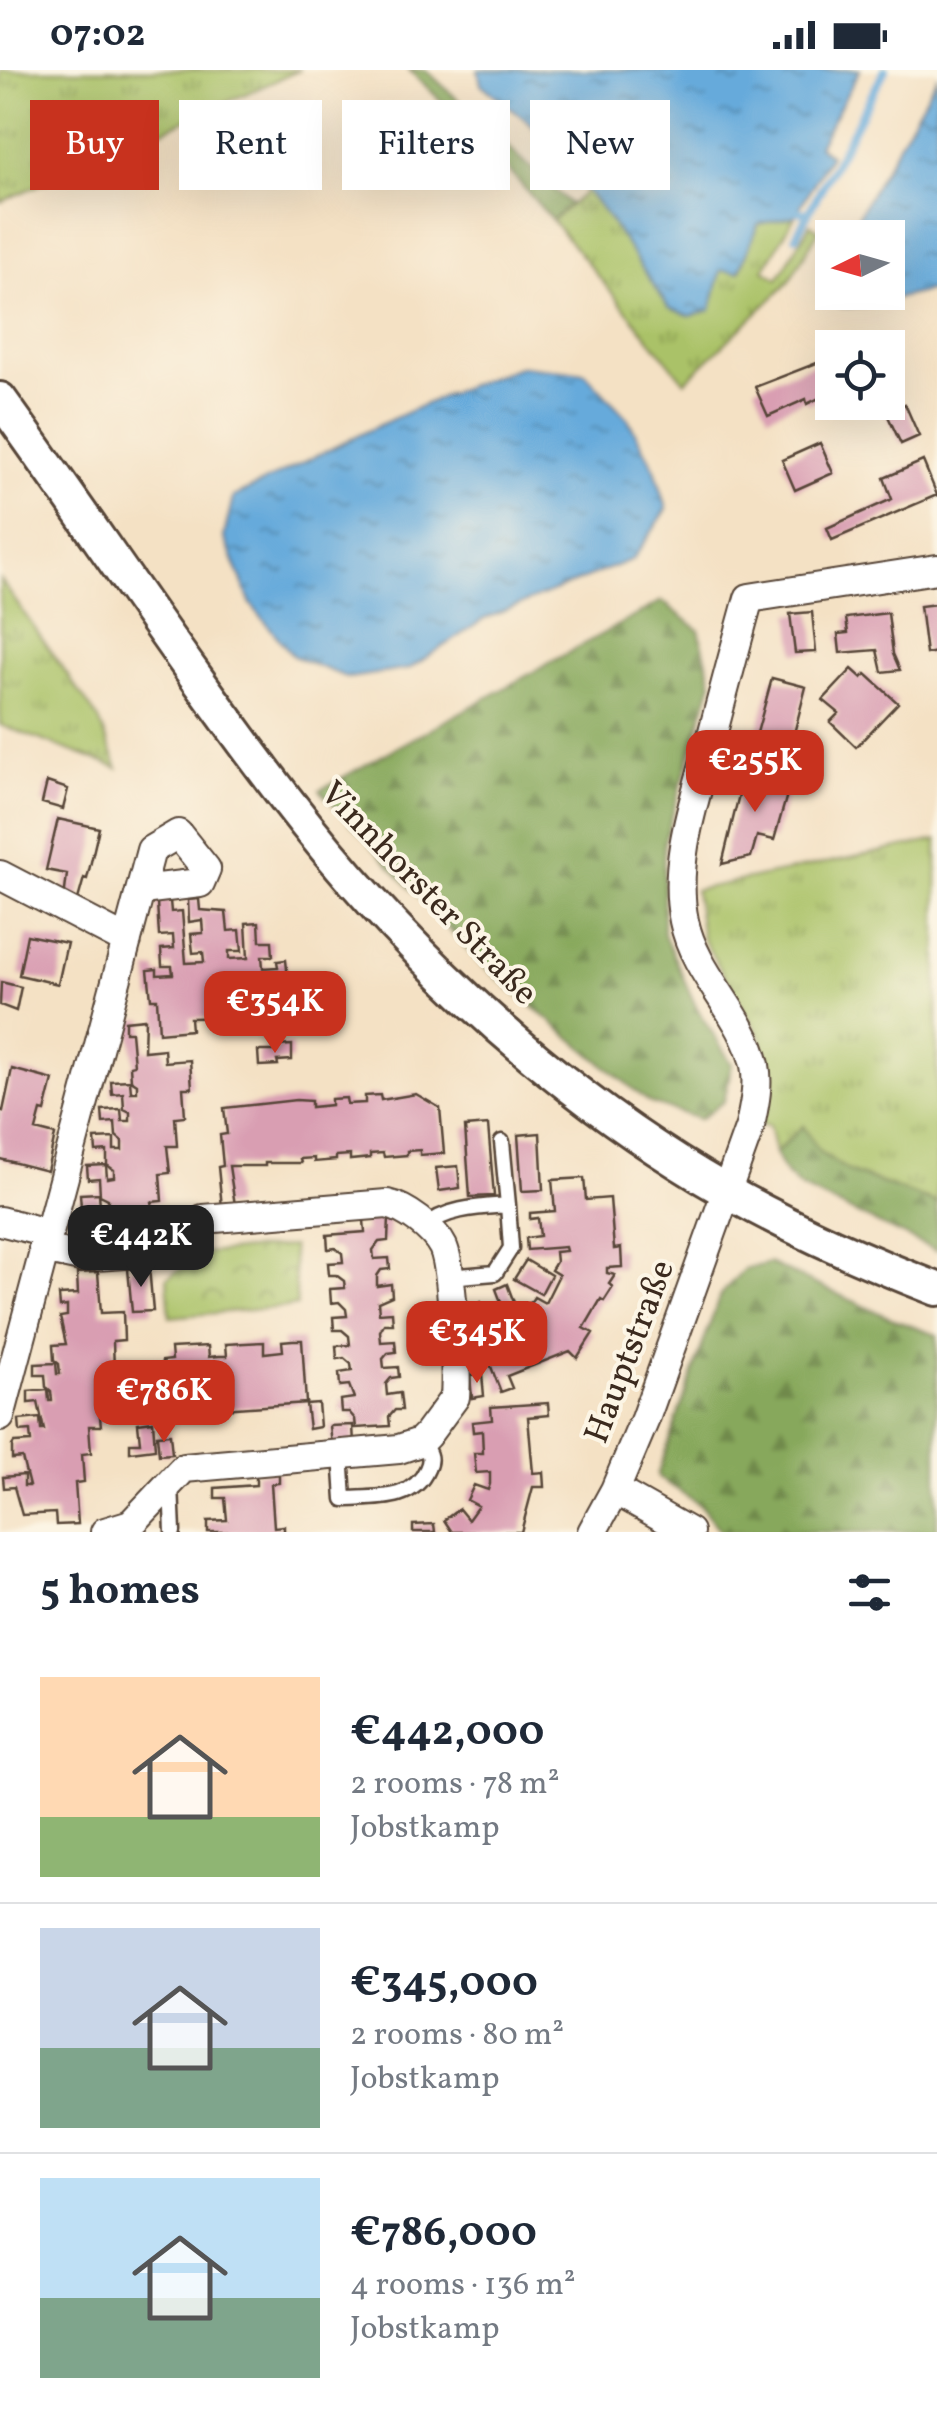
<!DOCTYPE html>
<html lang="en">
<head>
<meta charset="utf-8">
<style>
  body { margin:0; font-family:Vollkorn,serif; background:#f2f2f3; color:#1f2937; height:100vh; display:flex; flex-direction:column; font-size:38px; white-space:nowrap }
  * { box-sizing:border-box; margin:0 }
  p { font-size:32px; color:#747a83 }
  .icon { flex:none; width:55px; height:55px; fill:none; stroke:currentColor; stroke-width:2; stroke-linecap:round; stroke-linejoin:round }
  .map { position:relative; height:1462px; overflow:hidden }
  .side { display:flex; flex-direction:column; background:#fff; flex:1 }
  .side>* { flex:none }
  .guide { position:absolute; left:30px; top:30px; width:878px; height:90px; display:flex; gap:20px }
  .needle { width:65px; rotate:265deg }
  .controls { position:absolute; left:815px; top:150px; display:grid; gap:20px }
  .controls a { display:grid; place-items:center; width:90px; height:90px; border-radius:0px; background:#fff; box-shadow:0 10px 40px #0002; font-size:50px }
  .price { position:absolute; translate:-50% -85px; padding:0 22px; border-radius:20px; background:#c8321e; color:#fff; font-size:32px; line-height:65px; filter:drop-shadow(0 2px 5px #0008) }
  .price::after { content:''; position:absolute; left:50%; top:60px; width:30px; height:22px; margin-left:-15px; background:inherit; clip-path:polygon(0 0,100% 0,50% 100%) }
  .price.current { background:#222; color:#fff }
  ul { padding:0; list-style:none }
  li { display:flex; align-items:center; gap:30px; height:250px; padding:0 40px }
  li+li { border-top:2px solid #e0e1e3 }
  li span { display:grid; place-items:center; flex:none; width:280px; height:200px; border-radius:0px; color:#555 }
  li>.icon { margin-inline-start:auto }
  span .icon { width:120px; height:120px; fill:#fffc; stroke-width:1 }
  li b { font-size:42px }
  h2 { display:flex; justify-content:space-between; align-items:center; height:120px; padding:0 40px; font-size:42px }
  .pill { padding:0 35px; border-radius:0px; background:#fff; box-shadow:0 10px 40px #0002; font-size:35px; line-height:90px }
  .pill.current { background:#c8321e; color:#fff }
  .status { display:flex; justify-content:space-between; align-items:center; height:70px; padding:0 50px; background:#fff; direction:ltr }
  .status svg { height:28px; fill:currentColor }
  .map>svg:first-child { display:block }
</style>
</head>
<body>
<div class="status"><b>07:02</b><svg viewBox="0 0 49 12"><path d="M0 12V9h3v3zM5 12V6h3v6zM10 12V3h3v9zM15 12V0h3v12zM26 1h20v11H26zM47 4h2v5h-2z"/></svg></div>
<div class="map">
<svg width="937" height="1462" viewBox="0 0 937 1462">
  <defs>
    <pattern id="grass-tufts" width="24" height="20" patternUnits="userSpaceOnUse" patternTransform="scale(2.5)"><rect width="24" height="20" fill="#aac267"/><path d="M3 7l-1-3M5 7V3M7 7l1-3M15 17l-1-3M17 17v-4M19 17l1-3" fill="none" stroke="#8c9e54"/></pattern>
    <pattern id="forest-firs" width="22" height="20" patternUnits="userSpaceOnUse" patternTransform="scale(2.5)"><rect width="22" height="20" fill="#87a85c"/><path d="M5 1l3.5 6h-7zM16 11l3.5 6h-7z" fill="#70894b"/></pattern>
    <pattern id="park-crowns" width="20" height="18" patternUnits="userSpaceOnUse" patternTransform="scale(2.5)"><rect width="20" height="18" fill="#aac267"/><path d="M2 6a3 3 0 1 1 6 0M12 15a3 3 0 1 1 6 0" fill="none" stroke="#8c9e54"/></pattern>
    <pattern id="water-ripples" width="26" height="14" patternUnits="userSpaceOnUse" patternTransform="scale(2.5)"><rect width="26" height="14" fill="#66aadb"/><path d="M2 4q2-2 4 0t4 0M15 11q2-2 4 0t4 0" fill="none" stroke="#558bb1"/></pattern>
  </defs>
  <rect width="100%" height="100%" fill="#fcf5e5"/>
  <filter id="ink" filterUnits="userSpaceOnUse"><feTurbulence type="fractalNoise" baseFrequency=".01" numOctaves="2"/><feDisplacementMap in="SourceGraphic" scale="20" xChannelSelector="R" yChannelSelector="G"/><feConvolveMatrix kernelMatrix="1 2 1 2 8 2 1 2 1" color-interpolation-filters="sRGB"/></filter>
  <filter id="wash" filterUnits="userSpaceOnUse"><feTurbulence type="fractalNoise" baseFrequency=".0048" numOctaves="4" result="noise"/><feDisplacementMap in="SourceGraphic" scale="40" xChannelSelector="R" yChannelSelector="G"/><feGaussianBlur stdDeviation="2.25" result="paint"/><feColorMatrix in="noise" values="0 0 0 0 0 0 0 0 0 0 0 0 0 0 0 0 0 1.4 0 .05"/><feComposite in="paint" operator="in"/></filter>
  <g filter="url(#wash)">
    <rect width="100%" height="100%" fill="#f4e1c4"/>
    <!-- grass -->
    <path fill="url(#grass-tufts)" stroke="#727642" stroke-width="2.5" d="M0 0H300L0 132Z
      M587 121 605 143 721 200 740 202 758 154 795 146 764 200 778 209 810 154 819 160 788 213 685 312 552 150Z
      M0 509 99 650 118 698 0 655Z
      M937 770V1133L850 1102 820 1083 803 1056 775 1083 769 1056 761 1055 766 992 762 969 702 868 695 820Z"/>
    <!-- forest -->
    <path fill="url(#forest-firs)" stroke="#61693d" stroke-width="2.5" d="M409 0H426L570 134 552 150 486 74Z
      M662 531 699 560 712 612 664 772 663 862 697 939 732 994 724 1031 700 1049 650 1033 479 892 320 720Z
      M803 1056 820 1083 850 1102 937 1133V1181L801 1118 784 1102 775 1083Z
      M769 1193 897 1251 937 1265V1462H721L699 1434 657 1406 720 1225 743 1200Z"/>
    <!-- park -->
    <path fill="url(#park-crowns)" stroke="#727642" stroke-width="2.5" d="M292 1176 297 1236 170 1247 167 1208 203 1183Z"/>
    <!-- water -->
    <path fill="url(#water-ripples)" stroke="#506a7c" stroke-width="2.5" d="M478 0H860L818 76 830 85 795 146 758 154 739 202 721 200 711 240 691 246 669 238 605 143 532 55 481 14Z
      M937 7V219L858 237 839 236C824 221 822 210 832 192V222H888V168L846 167Z
      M522 296 585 303 628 349 655 399 667 439 633 489 484 549 409 599 348 608 293 586 251 534 224 467 233 427C329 381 421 330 522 296Z"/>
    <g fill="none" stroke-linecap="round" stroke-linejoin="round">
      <!-- stream -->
      <path stroke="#66aadb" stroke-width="8" d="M792 139 808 144
        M796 166 885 0"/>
    </g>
    <g id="blocks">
      <!-- building -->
      <path fill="#d99eb2" d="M832 287V322L807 334 806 329 768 346 755 317Z
        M905 334 919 366 901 374 886 342Z
        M820 373 833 403 795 420 782 390Z
        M923 391 937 425 832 470 827 458 892 429 884 408Z
        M937 534V582L926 584 920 536Z
        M812 542 816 582 795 583 790 544Z
        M888 543 893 584 900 600 882 602 877 580 840 583 838 564 848 563 846 548Z
        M852 599 862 608 866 604 898 633 856 677 830 652 839 643 823 630Z
        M772 608 806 617 789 683 805 688 801 700 775 693 779 680 754 674Z
        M745 700 790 714 774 770 757 766 751 787 722 794Z
        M47 712 68 719 63 739 42 733Z
        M58 749 99 758 87 809 84 808 77 833 64 829 67 804 46 800Z
        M199 829 200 840 226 842 228 861 240 860 242 881H229V889L248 888 246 853 259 852 260 871H272L273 886H262L263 898 278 897 277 891 286 890 289 919 294 918 295 936 285 937V942L277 943V952L254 954 251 931 245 932 246 947 190 948 191 960 159 963 157 929H151L148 900 157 899V905L173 904 172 896H162L161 879 174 878 173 865 159 866 157 832 170 831 171 842 182 841 186 893 204 892 203 882 193 883 191 864 203 863 202 850 189 852 188 830Z
        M27 865 67 873 58 914 19 905Z
        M1 912 21 917 16 941 0 935Z
        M145 949 144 981 164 979 165 992 190 990 192 1018H183L185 1046 175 1047 177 1076H167L170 1103 160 1104 162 1131 152 1132 154 1173 132 1175 131 1164 100 1167 99 1158 94 1153 92 1136 81 1137 80 1124 99 1123 100 1136 108 1135V1129L100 1125 99 1108 88 1109 87 1096 106 1095 107 1108 114 1107V1100L107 1095V1081L96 1082 95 1069 114 1068V1080H122V1071L116 1066 115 1052 103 1053 102 1040 121 1039 122 1051H130V1042L124 1039 123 1023 112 1024 111 1011 130 1010 131 1022H137V1014L131 1010 130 996 134 995 131 962H125V951Z
        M292 975V990L277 991 278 995 259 996 258 981H277V976Z
        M12 999 53 1010 45 1042 41 1041 36 1060 55 1065 47 1101 0 1089V1040L3 1041Z
        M416 1024 440 1038 444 1083 420 1085V1080L407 1081V1085L384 1087 383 1083 370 1084V1088L350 1090V1085L336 1086V1090L314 1092V1088L300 1089 301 1093H265V1096H229L235 1135 222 1137 218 1097 223 1096 220 1065 227 1064 224 1038 296 1030 311 1031V1037L331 1035V1029L346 1028 347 1034 365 1033V1026L380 1025 381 1030Z
        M488 1055 494 1126 470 1127 465 1057Z
        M540 1063 543 1120 522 1121 518 1065Z
        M458 1096 460 1118 439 1121 436 1098Z
        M584 1108 586 1130 610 1128 614 1179 621 1178 622 1197 607 1198V1203L615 1205 609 1214 613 1217 604 1231 601 1229 584 1258 593 1263 577 1288 570 1281 507 1306 512 1318 501 1322 488 1289 482 1291 473 1265 484 1261 474 1235 481 1232 484 1238 501 1232 496 1219 507 1214 521 1251 525 1249 521 1239 529 1235 534 1227 545 1233 559 1205 551 1200 556 1192 555 1182 566 1181 565 1177 527 1180 526 1168 540 1166 538 1148 530 1149V1143L555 1141 552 1110Z
        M389 1148 388 1171 379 1172 373 1180 374 1189 389 1188 390 1199 381 1200 377 1206V1216L391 1214 392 1226 378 1232 379 1243 392 1242 393 1254H384L380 1261 381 1272 395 1271 396 1282 388 1283 383 1289 384 1298 398 1297 399 1307 391 1308 386 1314 387 1325 400 1323 402 1340H395L389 1347 390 1356 356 1358 355 1349 349 1342H341L340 1330 354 1328 349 1315 340 1316 339 1303 352 1301 351 1294 344 1288 337 1289 336 1276 350 1275 349 1266 342 1260H334L333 1247 347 1246 346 1239 339 1232 331 1233 330 1219 345 1218 344 1211 336 1205H329L328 1193 343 1192 342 1183 335 1178 328 1179 327 1165 365 1162 364 1150Z
        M526 1190 551 1205 541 1224 514 1209Z
        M149 1197 153 1241 132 1242 128 1199Z
        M98 1202 101 1243 123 1242 124 1270 113 1271 114 1300H106L108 1327 98 1328 101 1356H89L91 1383 82 1384 84 1412 75 1413 78 1454 56 1455 55 1443 22 1445 14 1417 4 1418 3 1407 24 1405V1416H29L22 1388 12 1389V1376L14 1373 31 1372 30 1361 20 1362 19 1350 40 1348 41 1360H44L38 1332 28 1333V1321L48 1319 49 1331H52L51 1321 46 1317 45 1305H35V1294L56 1293 57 1304H60L59 1294 54 1290 53 1275 66 1274 60 1247 67 1246V1236L60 1237 59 1225 78 1224 77 1203Z
        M293 1270H302L306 1333 167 1343 162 1291 172 1290 171 1278 208 1276 209 1287 219 1286H227L226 1274 264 1272V1283L283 1281 282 1271Z
        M482 1304 484 1326 472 1328 470 1305Z
        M318 1333 320 1357 309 1359 306 1334Z
        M548 1333 549 1345 528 1347 533 1403 543 1402 544 1417H533L521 1462H452L444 1450 459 1439 468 1450 478 1436 467 1430 474 1415 488 1420 490 1414V1402L476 1403 474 1383H483L482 1361 473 1362 472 1352 492 1350 491 1337Z
        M153 1351 155 1379 130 1382V1373H140L138 1353Z
        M353 1355 354 1374 332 1376 330 1356Z
        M170 1364 172 1384 159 1385 157 1365Z
        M279 1402V1413L271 1414 274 1457 284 1456V1462H208V1451L227 1450 225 1428H215V1418L256 1415V1403Z
        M434 1454 435 1462H413V1455Z"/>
    </g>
  </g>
  <g filter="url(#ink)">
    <use href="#blocks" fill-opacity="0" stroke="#574537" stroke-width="2.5"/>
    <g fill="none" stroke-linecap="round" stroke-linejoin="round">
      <defs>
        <path id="service" d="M502 1072 508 1135
          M425 1157C445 1138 481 1137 508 1135L511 1178 495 1203 448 1207
          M341 1384 344 1429C375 1427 413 1432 427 1399 433 1387 428 1381 420 1372
          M171 1415 173 1462"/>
        <path id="minor" d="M0 805 127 871
          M0 1151 47 1163
          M43 1179 81 1187 169 1181 203 1149 387 1134C406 1138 434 1159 443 1177 453 1199 457 1301 455 1327L427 1365 420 1372 399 1379 184 1398 131 1454 105 1462
          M0 1347 151 780 178 764 206 799 200 813 142 820
          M615 1420 689 1462
          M592 1462 615 1420 645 1349 750 1056C754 1036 759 1016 755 995 743 943 695 905 684 851 672 793 694 732 709 677 722 628 735 578 749 528L937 499"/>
        <path id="tertiary" d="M0 329C96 462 186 599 286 729 392 867 532 1001 679 1093 759 1144 849 1185 937 1219"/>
      </defs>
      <!-- service casing -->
      <use href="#service" stroke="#574537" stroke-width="19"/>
      <!-- minor casing -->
      <use href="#minor" stroke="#574537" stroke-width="32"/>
      <!-- tertiary casing -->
      <use href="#tertiary" stroke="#574537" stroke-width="38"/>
      <!-- service -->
      <use href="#service" stroke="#fff" stroke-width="14"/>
      <!-- minor -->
      <use href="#minor" stroke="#fff" stroke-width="28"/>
      <!-- tertiary -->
      <use href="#tertiary" stroke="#fff" stroke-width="32"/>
    </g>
  </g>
  <g text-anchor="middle" stroke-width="8" stroke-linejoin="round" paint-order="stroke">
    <!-- street labels -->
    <g font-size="35" fill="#3b2a1e" stroke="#fcf5e5">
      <text transform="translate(430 822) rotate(46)" y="12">Vinnhorster Straße</text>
      <text transform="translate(628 1281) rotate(-69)" y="12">Hauptstraße</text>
    </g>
  </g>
</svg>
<div class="controls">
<a><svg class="needle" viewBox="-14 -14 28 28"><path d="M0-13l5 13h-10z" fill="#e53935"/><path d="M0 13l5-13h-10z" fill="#747a83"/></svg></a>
<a><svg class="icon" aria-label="locate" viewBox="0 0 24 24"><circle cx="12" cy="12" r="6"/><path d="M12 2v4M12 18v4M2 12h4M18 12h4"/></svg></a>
</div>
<b class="price" style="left:755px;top:745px">€255K</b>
<b class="price" style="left:275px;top:986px">€354K</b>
<b class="price current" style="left:141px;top:1220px">€442K</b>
<b class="price" style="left:477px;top:1316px">€345K</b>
<b class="price" style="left:164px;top:1375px">€786K</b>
<div class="guide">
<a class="pill current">Buy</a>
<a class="pill">Rent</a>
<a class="pill">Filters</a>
<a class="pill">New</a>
</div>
</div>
<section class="side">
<h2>5 homes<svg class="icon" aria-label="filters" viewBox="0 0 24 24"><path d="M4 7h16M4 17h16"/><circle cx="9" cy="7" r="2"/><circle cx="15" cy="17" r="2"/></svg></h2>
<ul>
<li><span style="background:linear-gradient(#ffd9b3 70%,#8fb573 0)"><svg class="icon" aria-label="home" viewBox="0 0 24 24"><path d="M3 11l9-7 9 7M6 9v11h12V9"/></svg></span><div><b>€442,000</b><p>2 rooms · 78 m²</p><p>Jobstkamp</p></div></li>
<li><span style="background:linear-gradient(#c9d6e8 60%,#7fa58c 0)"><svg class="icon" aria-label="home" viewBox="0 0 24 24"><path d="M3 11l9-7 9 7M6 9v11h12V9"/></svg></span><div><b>€345,000</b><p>2 rooms · 80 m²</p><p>Jobstkamp</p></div></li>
<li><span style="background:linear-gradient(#bfe0f5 60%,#7fa58c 0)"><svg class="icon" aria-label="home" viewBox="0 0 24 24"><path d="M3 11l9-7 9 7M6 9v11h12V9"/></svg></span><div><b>€786,000</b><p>4 rooms · 136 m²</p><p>Jobstkamp</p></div></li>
</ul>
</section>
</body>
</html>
